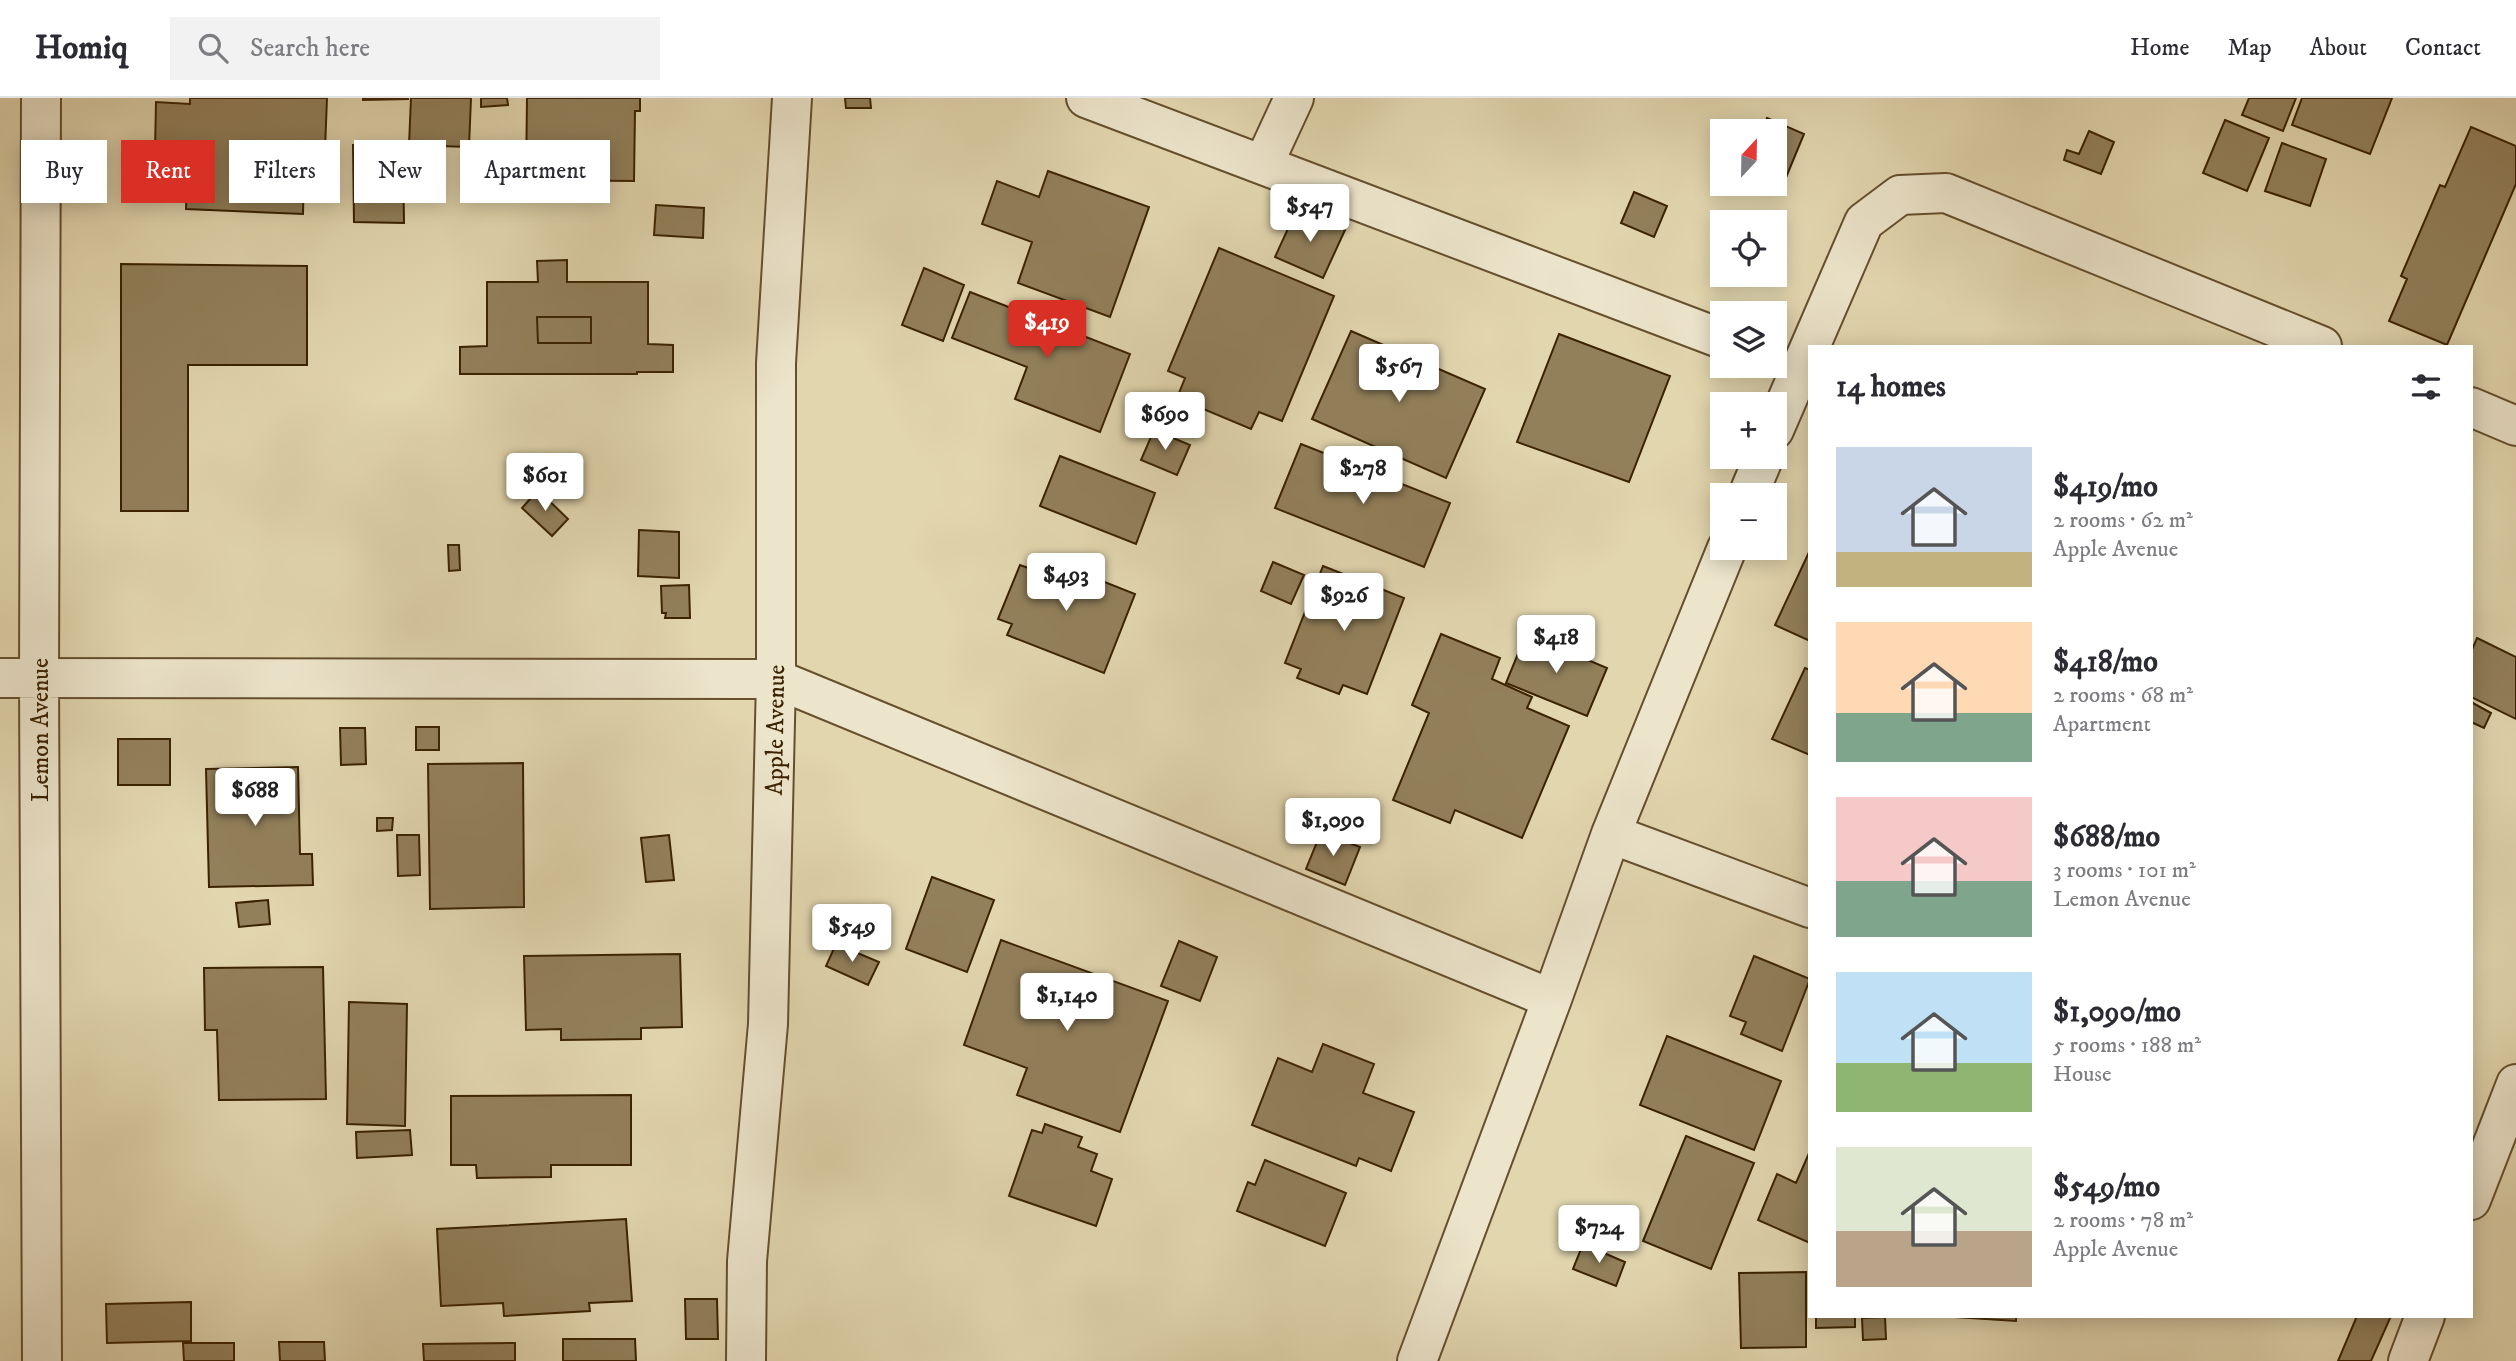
<!DOCTYPE html>
<html lang="en">
<head>
<meta charset="utf-8">
<style>
  body { margin:0; font-family:"IM FELL DW Pica",serif; background:#f2f2f3; color:#2b2b33; height:100vh; display:flex; flex-direction:column; font-size:26px; white-space:nowrap }
  * { box-sizing:border-box; margin:0 }
  p { font-size:23px; color:#7c7c81 }
  .icon { flex:none; width:38px; height:38px; fill:none; stroke:currentColor; stroke-width:2; stroke-linecap:round; stroke-linejoin:round }
  .map { position:relative; flex:1; overflow:hidden }
  .panel { position:absolute; left:1808px; top:247px; width:665px; height:973px; display:flex; flex-direction:column; background:#fff; border-radius:0px; box-shadow:0 4px 18px #0003 }
  .panel>* { flex:none }
  .guide { position:absolute; left:21px; top:42px; width:665px; height:63px; display:flex; gap:14px }
  .needle { width:46px; rotate:22deg }
  .controls { position:absolute; left:1710px; top:21px; display:grid; gap:14px }
  .controls a { display:grid; place-items:center; width:77px; height:77px; border-radius:0px; background:#fff; box-shadow:0 4px 18px #0003; font-size:35px }
  .price { position:absolute; translate:-50% -60px; padding:0 16px; border-radius:7px; background:#fff; color:#222; font-size:23px; line-height:46px; filter:drop-shadow(0 2px 4px #0008) }
  .price::after { content:''; position:absolute; left:50%; top:42px; width:21px; height:16px; margin-left:-10px; background:inherit; clip-path:polygon(0 0,100% 0,50% 100%) }
  .price.selected { background:#d93025; color:#fff }
  ul { padding:0; list-style:none }
  li { display:flex; align-items:center; gap:21px; height:175px; padding:0 28px }
  li span { display:grid; place-items:center; flex:none; width:196px; height:140px; border-radius:0px; color:#555 }
  li>.icon { margin-inline-start:auto }
  span .icon { width:84px; height:84px; fill:#fffc; stroke-width:1 }
  li b { font-size:30px }
  h2 { display:flex; justify-content:space-between; align-items:center; height:84px; padding:0 28px; font-size:30px }
  .chip { padding:0 24px; border-radius:0px; background:#fff; box-shadow:0 4px 18px #0003; font-size:24px; line-height:63px }
  .chip.selected { background:#d93025; color:#fff }
  header { display:flex; align-items:center; gap:42px; box-sizing:border-box; height:98px; padding:0 35px; background:#fff; border-bottom:2px solid #e1e1e2 }
  header strong { font-size:33px }
  nav { display:flex; gap:38px; margin-inline-start:auto; font-size:24px }
  .search { width:490px; height:63px; background:#f2f2f3; display:flex; align-items:center; gap:18px; box-sizing:border-box; padding:0 24px; border-radius:0px; color:#7c7c81; font-size:26px }
  .map>svg:first-child { display:block }
</style>
</head>
<body>
<header>
<strong>Homiq</strong>
<div class="search"><svg class="icon" aria-label="search" viewBox="0 0 24 24"><circle cx="10" cy="10" r="6"/><path d="M15 15l6 6"/></svg>Search here</div>
<nav><a>Home</a><a>Map</a><a>About</a><a>Contact</a></nav>
</header>
<div class="map">
<svg width="2516" height="1263" viewBox="0 0 2516 1263">
  <rect width="100%" height="100%" fill="#e2d6af"/>
  <filter id="stains"><feTurbulence type="fractalNoise" baseFrequency=".00286" numOctaves="4"/><feColorMatrix values="0 0 0 0 .2 0 0 0 0 .09 0 0 0 0 .02 0 0 0 .5 -.17"/></filter>
  <radialGradient id="worn" r=".72"><stop offset=".6" stop-color="#630" stop-opacity="0"/><stop offset="1" stop-color="#630" stop-opacity=".3"/></radialGradient>
  <!-- building -->
  <path fill="#92805b" stroke="#3b2200" stroke-width="2" fill-rule="evenodd" d="M190 0H327L324 77 304 76 303 116 186 111 188 53H155L156 4 190 6Z
    M363 0H408V1L363 2Z
    M411 0H471L469 49 409 47Z
    M481 0H507L508 7 481 9Z
    M527 0H640V13H635L634 83 526 82Z
    M845 0H870L871 10H846Z
    M2249 0H2296L2283 33 2242 17Z
    M2302 0H2392L2370 56 2292 27Z
    M1767 20 1804 36 1785 82 1774 78V33H1762Z
    M2225 22 2269 40 2247 93 2203 75Z
    M2471 29 2516 48V86L2447 247 2389 223 2407 181 2401 178 2440 87 2445 89Z
    M2089 33 2114 44 2101 76 2064 62 2067 52 2079 56Z
    M2282 45 2326 61 2310 108 2265 93Z
    M390 46V62H403L404 125 354 124 353 47Z
    M1048 73 1149 109 1110 219 1018 185 1032 144 982 126 997 83 1039 99Z
    M1634 94 1667 108 1654 139 1621 125Z
    M656 107 704 110 703 140 654 137Z
    M1297 111 1345 132 1323 180 1275 159Z
    M1219 150 1334 198 1282 323 1259 314 1251 331 1177 300 1185 280 1168 273Z
    M567 162V184H648V246L673 247V274H637V276H460V249L487 248V184H538L537 163ZM537 219H591V245H538Z
    M121 166 307 168V267H188V413H121Z
    M924 170 964 187 943 243 902 227Z
    M970 194 1130 256 1100 334 1015 301 1027 269 952 240Z
    M537 219H591V245H538Z
    M1351 233 1485 291 1446 380 1312 321Z
    M1559 236 1670 278 1629 384 1517 344Z
    M1154 332 1190 347 1177 377 1141 362Z
    M1301 346 1450 405 1424 469 1275 410Z
    M1060 358 1155 395 1136 446 1040 408Z
    M538 392 568 421 552 438 522 410Z
    M639 432 679 434V480L638 478Z
    M448 447H459L460 472 449 473Z
    M1810 452V543L1775 527Z
    M1039 458 1135 496 1104 575 1007 537 1012 526 998 521 1020 467 1034 472Z
    M1273 464 1304 477 1291 506 1261 493Z
    M1323 468 1404 500 1367 596 1343 587 1339 596 1297 580 1301 571 1285 565Z
    M689 487 690 520H665L666 515H662L661 488Z
    M1441 536 1500 560 1492 581 1532 599 1527 610 1569 628 1522 740 1455 712 1450 725 1393 702 1429 615 1412 607Z
    M1526 536 1607 570 1587 618 1506 585Z
    M2477 540 2516 559V621L2471 599V554Z
    M1805 570 1810 572V657L1772 641Z
    M2471 604 2491 615 2484 630 2471 624Z
    M416 629H439V652H416Z
    M340 630H365L366 666 341 667Z
    M118 641H170V687H118Z
    M523 665 524 809 430 811 428 666Z
    M298 669 300 756H312L313 787 209 789 206 671Z
    M377 720H393L392 732 377 733Z
    M1321 734 1360 749 1345 787 1306 771Z
    M397 737H419L420 777 398 778Z
    M669 737 674 782 646 784 641 740Z
    M932 779 994 802 967 874 906 851Z
    M268 802 270 826 239 829 236 805Z
    M1001 842 1168 903 1120 1034 1017 997 1027 970 964 947Z
    M1179 843 1217 859 1200 903 1161 888Z
    M836 846 879 864 868 887 826 868Z
    M680 856 682 929 641 930V941L561 942V931L526 932 524 858Z
    M1754 858 1810 881 1782 953 1741 936 1746 924 1730 918Z
    M323 869 326 1001 219 1002 217 932H205L204 870Z
    M349 904 407 906 405 1028 347 1026Z
    M1667 938 1781 983 1754 1052 1640 1007Z
    M1323 946 1374 966 1363 995 1414 1014 1391 1073 1359 1060 1356 1068 1252 1027 1278 960 1312 974Z
    M631 997V1067H551V1079L477 1080 476 1067H451V998Z
    M1045 1026 1082 1039 1078 1049 1097 1056 1091 1073 1112 1081 1096 1128 1009 1098 1032 1032 1042 1035Z
    M410 1032 412 1057 357 1060 356 1034Z
    M1686 1038 1754 1065 1711 1171 1643 1143Z
    M1810 1053V1145L1758 1122 1777 1076 1796 1085Z
    M1265 1062 1346 1095 1325 1148 1237 1113 1248 1084 1255 1087Z
    M626 1121 632 1203 589 1205 590 1213 504 1218 503 1205 441 1208 437 1131Z
    M1583 1146 1625 1164 1616 1188 1573 1171Z
    M1806 1174V1249L1741 1250 1739 1175Z
    M685 1201H717L718 1241H686Z
    M191 1204V1243L107 1245 106 1206Z
    M1816 1218H1855V1229L1816 1230Z
    M1939 1218H2016V1223Z
    M2357 1218H2391L2371 1263H2338Z
    M1885 1219 1886 1241 1863 1242 1862 1220Z
    M563 1241H635L636 1263H563Z
    M279 1244H324L325 1263H280Z
    M183 1245H234V1263H184Z
    M515 1245V1263H424L423 1246Z"/>
  <g fill="none" stroke-linecap="round" stroke-linejoin="round">
    <defs>
      <path id="street" d="M41 0 39 579 42 1263
        M1086 0 1722 241
        M1263 67 1294 0
        M2471 309 2516 328
        M1774 332 1864 124 1900 97 1946 95 2322 248
        M1748 397 1764 359
        M0 580 776 581 1552 901
        M1611 736 1810 810
        M2471 1102 2516 986
        M746 1263 747 1163 768 926 776 581V265L792 0
        M1417 1263 1552 901 1611 736 1727 450
        M2408 1263 2425 1218"/>
    </defs>
    <!-- street casing -->
    <use href="#street" stroke="#654f2c" stroke-width="42"/>
    <!-- street -->
    <use href="#street" stroke="#ece4cb" stroke-width="38"/>
  </g>
  <g text-anchor="middle" stroke-width="5" stroke-linejoin="round" paint-order="stroke">
    <!-- street labels -->
    <g font-size="24" fill="#3b2200" stroke="#ece4cb">
      <text transform="translate(40 632) rotate(-90)" y="8">Lemon Avenue</text>
      <text transform="translate(775 632) rotate(-89)" y="8">Apple Avenue</text>
    </g>
  </g>
  <rect width="100%" height="100%" filter="url(#stains)"/>
  <rect width="100%" height="100%" fill="url(#worn)"/>
</svg>
<div class="controls">
<a><svg class="needle" viewBox="-14 -14 28 28"><path d="M0-13l5 13h-10z" fill="#e53935"/><path d="M0 13l5-13h-10z" fill="#7c7c81"/></svg></a>
<a><svg class="icon" aria-label="locate" viewBox="0 0 24 24"><circle cx="12" cy="12" r="6"/><path d="M12 2v4M12 18v4M2 12h4M18 12h4"/></svg></a>
<a><svg class="icon" aria-label="layers" viewBox="0 0 24 24"><path d="M12 4l9 5-9 5-9-5zM3 14l9 5 9-5"/></svg></a>
<a>+</a>
<a>−</a>
</div>
<b class="price" style="left:1310px;top:146px">$547</b>
<b class="price selected" style="left:1047px;top:262px">$419</b>
<b class="price" style="left:1399px;top:306px">$567</b>
<b class="price" style="left:1165px;top:354px">$690</b>
<b class="price" style="left:1363px;top:408px">$278</b>
<b class="price" style="left:545px;top:415px">$601</b>
<b class="price" style="left:1066px;top:515px">$493</b>
<b class="price" style="left:1344px;top:535px">$926</b>
<b class="price" style="left:1556px;top:577px">$418</b>
<b class="price" style="left:255px;top:730px">$688</b>
<b class="price" style="left:1333px;top:760px">$1,090</b>
<b class="price" style="left:852px;top:866px">$549</b>
<b class="price" style="left:1067px;top:935px">$1,140</b>
<b class="price" style="left:1599px;top:1167px">$724</b>
<div class="guide">
<a class="chip">Buy</a>
<a class="chip selected">Rent</a>
<a class="chip">Filters</a>
<a class="chip">New</a>
<a class="chip">Apartment</a>
</div>
<section class="panel">
<h2>14 homes<svg class="icon" aria-label="filters" viewBox="0 0 24 24"><path d="M4 7h16M4 17h16"/><circle cx="9" cy="7" r="2"/><circle cx="15" cy="17" r="2"/></svg></h2>
<ul>
<li><span style="background:linear-gradient(#c9d6e8 75%,#c2b280 0)"><svg class="icon" aria-label="home" viewBox="0 0 24 24"><path d="M3 11l9-7 9 7M6 9v11h12V9"/></svg></span><div><b>$419/mo</b><p>2 rooms · 62 m²</p><p>Apple Avenue</p></div></li>
<li><span style="background:linear-gradient(#ffd9b3 65%,#7fa58c 0)"><svg class="icon" aria-label="home" viewBox="0 0 24 24"><path d="M3 11l9-7 9 7M6 9v11h12V9"/></svg></span><div><b>$418/mo</b><p>2 rooms · 68 m²</p><p>Apartment</p></div></li>
<li><span style="background:linear-gradient(#f6c9c9 60%,#7fa58c 0)"><svg class="icon" aria-label="home" viewBox="0 0 24 24"><path d="M3 11l9-7 9 7M6 9v11h12V9"/></svg></span><div><b>$688/mo</b><p>3 rooms · 101 m²</p><p>Lemon Avenue</p></div></li>
<li><span style="background:linear-gradient(#bfe0f5 65%,#8fb573 0)"><svg class="icon" aria-label="home" viewBox="0 0 24 24"><path d="M3 11l9-7 9 7M6 9v11h12V9"/></svg></span><div><b>$1,090/mo</b><p>5 rooms · 188 m²</p><p>House</p></div></li>
<li><span style="background:linear-gradient(#dfe7d0 60%,#b9a48a 0)"><svg class="icon" aria-label="home" viewBox="0 0 24 24"><path d="M3 11l9-7 9 7M6 9v11h12V9"/></svg></span><div><b>$549/mo</b><p>2 rooms · 78 m²</p><p>Apple Avenue</p></div></li>
</ul>
</section>
</div>
</body>
</html>
